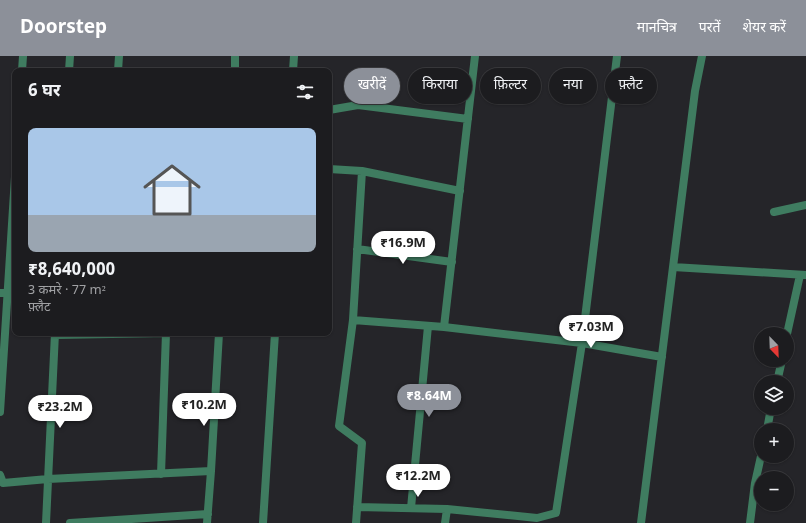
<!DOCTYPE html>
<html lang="hi">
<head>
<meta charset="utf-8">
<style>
  body { margin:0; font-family:Georgia,"Noto Sans Devanagari",serif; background:#29292c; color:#f1f3f6; height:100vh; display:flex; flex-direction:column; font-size:15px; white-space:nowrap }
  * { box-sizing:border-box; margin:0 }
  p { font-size:13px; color:#a0a1a4 }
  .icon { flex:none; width:22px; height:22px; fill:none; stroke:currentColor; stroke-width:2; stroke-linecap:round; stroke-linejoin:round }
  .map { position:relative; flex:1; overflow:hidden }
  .details { position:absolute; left:12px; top:12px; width:320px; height:268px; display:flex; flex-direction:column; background:#1c1c1f; border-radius:8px; box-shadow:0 1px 3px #0004,0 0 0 1px #3a3a3d }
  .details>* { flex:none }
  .banner { position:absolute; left:344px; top:12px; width:380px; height:36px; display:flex; gap:8px }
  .needle { width:26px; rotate:157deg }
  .tools { position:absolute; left:754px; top:271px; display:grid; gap:8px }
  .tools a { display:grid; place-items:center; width:40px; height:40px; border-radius:50%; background:#1c1c1f; box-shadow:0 1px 3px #0004,0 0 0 1px #3a3a3d; font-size:20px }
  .price { position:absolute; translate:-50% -34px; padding:0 9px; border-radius:14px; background:#fff; color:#222; font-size:13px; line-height:26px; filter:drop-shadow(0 1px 2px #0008) }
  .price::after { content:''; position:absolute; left:50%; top:24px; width:12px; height:9px; margin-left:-6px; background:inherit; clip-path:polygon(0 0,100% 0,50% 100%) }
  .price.current { background:#8c9099; color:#fff }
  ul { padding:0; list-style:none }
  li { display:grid; align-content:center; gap:8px; height:212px; padding:0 16px }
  li span { display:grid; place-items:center; height:124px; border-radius:8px; color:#555 }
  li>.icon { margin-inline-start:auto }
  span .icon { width:72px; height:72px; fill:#fffc; stroke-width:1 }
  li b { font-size:17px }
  h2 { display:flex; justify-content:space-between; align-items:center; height:48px; padding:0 16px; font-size:17px }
  .pill { padding:0 14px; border-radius:18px; background:#1c1c1f; box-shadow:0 1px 3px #0004,0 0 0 1px #3a3a3d; font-size:14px; line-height:36px }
  .pill.current { background:#8c9099; color:#fff }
  header { display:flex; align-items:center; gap:24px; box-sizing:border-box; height:56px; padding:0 20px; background:#8c9099; color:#fff }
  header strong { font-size:19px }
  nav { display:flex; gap:22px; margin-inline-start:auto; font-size:14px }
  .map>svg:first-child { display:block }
</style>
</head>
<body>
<header>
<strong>Doorstep</strong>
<nav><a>मानचित्र</a><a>परतें</a><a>शेयर करें</a></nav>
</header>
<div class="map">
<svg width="806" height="467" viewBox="0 0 806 467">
  <rect width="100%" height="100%" fill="#252529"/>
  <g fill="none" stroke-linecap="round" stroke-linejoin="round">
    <!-- minor -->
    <path stroke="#3f7c60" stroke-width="8" d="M475 0 444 271 582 287 662 301
      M22 15 23 0
      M69 15 70 0
      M118 15 119 0
      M235 15V0
      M293 15 294 0
      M329 54 358 49 468 63
      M329 113 362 115 353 264
      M362 115 460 135
      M774 156 806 149
      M357 193 452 206
      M673 211 806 219
      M0 237H15
      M787 278 800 219
      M55 279 168 277
      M777 326 782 304
      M0 356 15 121
      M767 374 771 352
      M161 418 166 277
      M0 419 3 427 48 423 211 415
      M357 451 447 453 445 467
      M411 452 428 270
      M447 453 537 462 556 457 582 287 617 0
      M46 467 55 277
      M70 467 208 458
      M207 467 211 415 219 277
      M263 467 275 277
      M356 467 362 387 339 370 353 264 444 271
      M641 467 695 35 702 0
      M750 467 755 427 761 400"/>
  </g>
</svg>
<div class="tools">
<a><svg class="needle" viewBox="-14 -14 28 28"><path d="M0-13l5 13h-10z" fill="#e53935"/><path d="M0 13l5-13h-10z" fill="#a0a1a4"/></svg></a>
<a><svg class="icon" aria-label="layers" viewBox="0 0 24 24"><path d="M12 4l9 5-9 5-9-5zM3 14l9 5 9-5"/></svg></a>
<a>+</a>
<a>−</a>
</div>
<b class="price" style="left:403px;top:209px">₹16.9M</b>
<b class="price" style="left:591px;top:293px">₹7.03M</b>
<b class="price current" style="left:429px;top:362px">₹8.64M</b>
<b class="price" style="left:204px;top:371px">₹10.2M</b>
<b class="price" style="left:60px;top:373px">₹23.2M</b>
<b class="price" style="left:418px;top:442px">₹12.2M</b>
<div class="banner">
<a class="pill current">खरीदें</a>
<a class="pill">किराया</a>
<a class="pill">फ़िल्टर</a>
<a class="pill">नया</a>
<a class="pill">फ़्लैट</a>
</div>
<section class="details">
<h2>6 घर<svg class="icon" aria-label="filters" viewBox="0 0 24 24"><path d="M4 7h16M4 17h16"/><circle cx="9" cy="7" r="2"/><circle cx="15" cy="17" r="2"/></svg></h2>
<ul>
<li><span style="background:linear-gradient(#a9c7e8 70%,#9aa5b1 0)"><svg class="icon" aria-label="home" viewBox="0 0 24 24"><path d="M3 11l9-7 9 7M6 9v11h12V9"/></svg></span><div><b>₹8,640,000</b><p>3 कमरे · 77 m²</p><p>फ़्लैट</p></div></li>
</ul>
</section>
</div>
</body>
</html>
